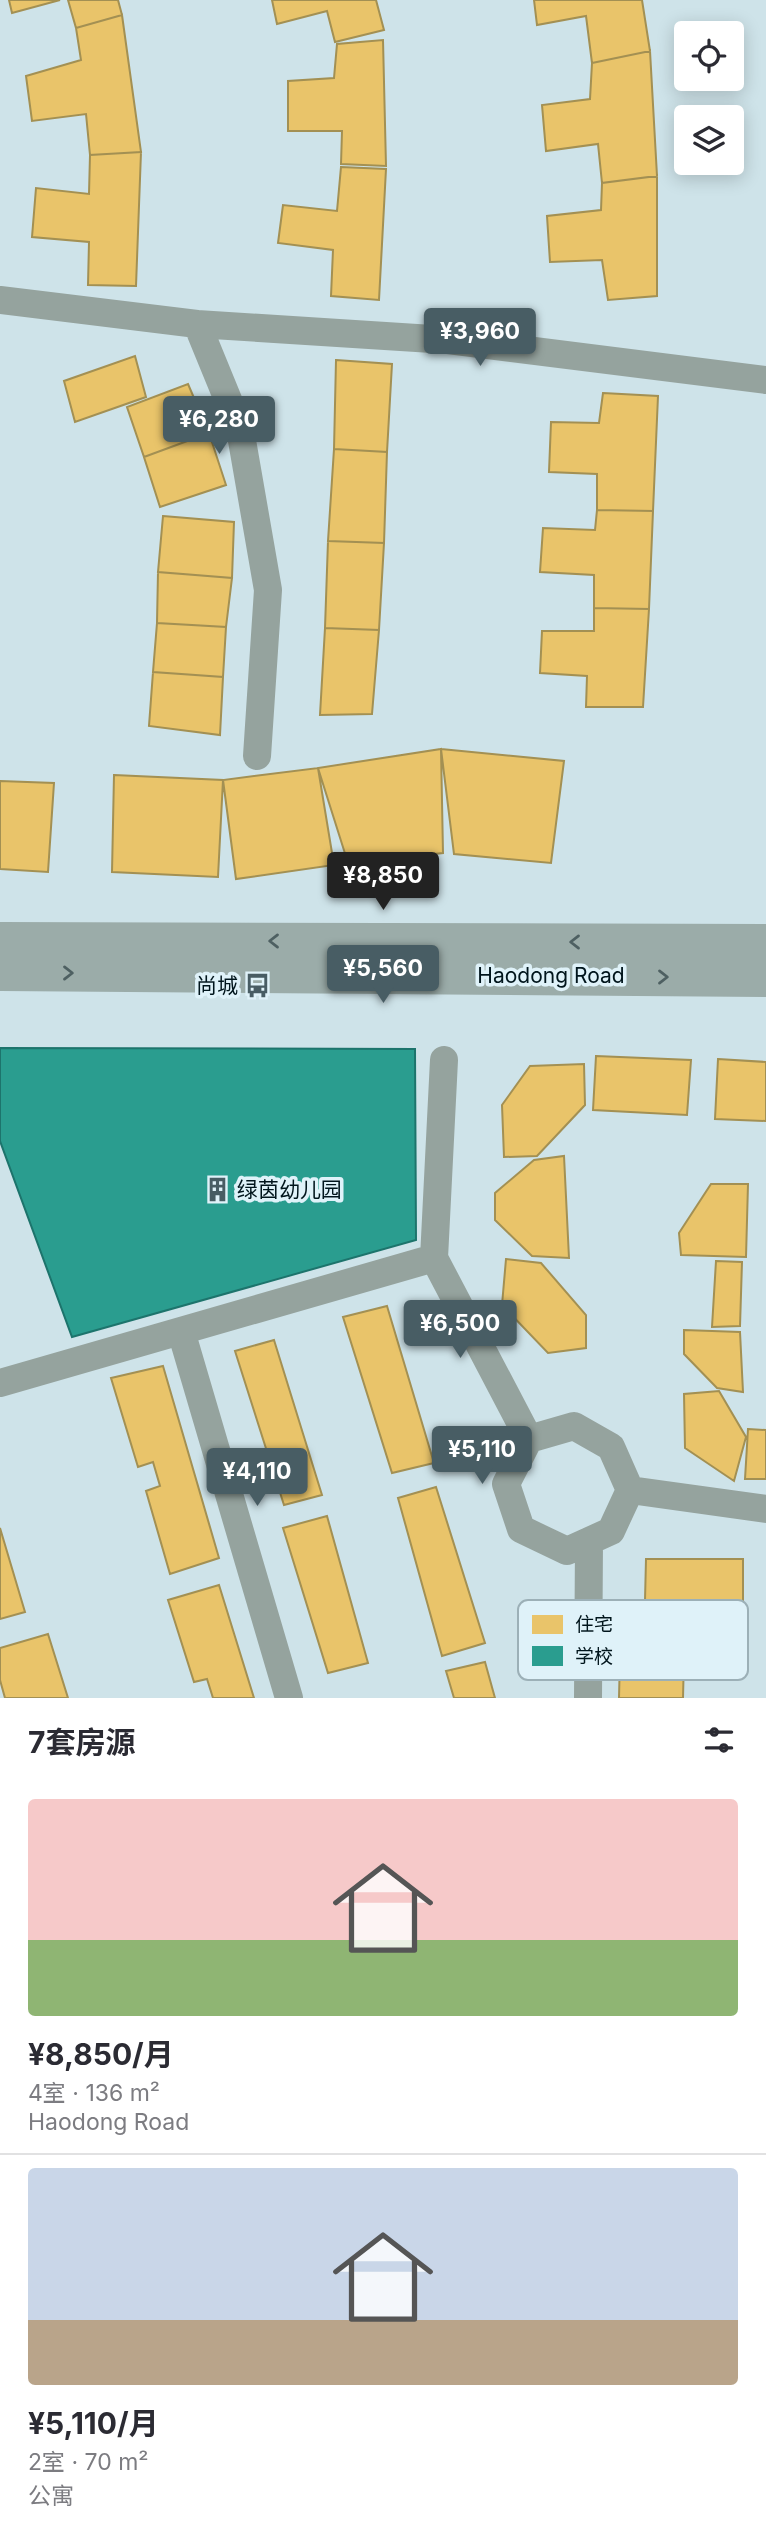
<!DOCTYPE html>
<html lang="zh">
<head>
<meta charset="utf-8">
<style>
  body { margin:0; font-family:Inter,"Noto Sans SC",sans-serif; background:#f2f2f3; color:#2b2b33; height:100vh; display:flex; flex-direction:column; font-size:26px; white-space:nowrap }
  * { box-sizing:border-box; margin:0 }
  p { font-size:23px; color:#7c7c81 }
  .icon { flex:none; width:38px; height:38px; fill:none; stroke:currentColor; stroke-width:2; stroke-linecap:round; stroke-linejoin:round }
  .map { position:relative; height:1698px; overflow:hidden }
  .details { display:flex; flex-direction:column; background:#fff; flex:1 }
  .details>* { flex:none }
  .tools { position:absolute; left:674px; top:21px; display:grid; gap:14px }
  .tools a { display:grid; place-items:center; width:70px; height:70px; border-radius:7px; background:#fff; box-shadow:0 4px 18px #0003; font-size:35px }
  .price { position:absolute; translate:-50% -60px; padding:0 16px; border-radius:7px; background:#485d64; color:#fff; font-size:23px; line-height:46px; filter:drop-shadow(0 2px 4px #0008) }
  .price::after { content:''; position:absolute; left:50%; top:42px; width:21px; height:16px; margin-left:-10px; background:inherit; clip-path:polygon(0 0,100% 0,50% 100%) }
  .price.active { background:#222; color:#fff }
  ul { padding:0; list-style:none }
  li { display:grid; align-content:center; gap:14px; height:371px; padding:0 28px }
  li+li { border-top:2px solid #e1e1e2 }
  li span { display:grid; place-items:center; height:217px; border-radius:7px; color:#555 }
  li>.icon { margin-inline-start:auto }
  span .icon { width:126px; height:126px; fill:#fffc; stroke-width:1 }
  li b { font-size:30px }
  h2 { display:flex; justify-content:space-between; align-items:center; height:84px; padding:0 28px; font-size:30px }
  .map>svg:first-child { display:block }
</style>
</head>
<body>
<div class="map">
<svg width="766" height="1698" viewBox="0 0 766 1698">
  <rect width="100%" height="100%" fill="#cee3e9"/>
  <!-- homes -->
  <path fill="#e9c46a" stroke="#a39053" stroke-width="2" d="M9 0H60L12 13Z
    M68 0H118L122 15 76 28Z
    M272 0H376L384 30 335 42 327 11 277 24Z
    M534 0H642L650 51 592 63 586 16 537 25Z
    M122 15 141 152 90 155 86 114 32 121 26 76 81 60 76 28Z
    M383 40 386 166 341 164 342 131H288V81L334 78 337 44Z
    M650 51 657 176 602 183 598 144 546 151 542 105 590 99 592 63Z
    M141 152 136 286 88 285 89 242 32 237 36 188 89 194 90 155Z
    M341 167 386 169 379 300 331 296 333 250 278 243 283 205 337 211Z
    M657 176V296L608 300 602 260 550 262 547 216 601 210 602 183Z
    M135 356 146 397 75 422 64 381Z
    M336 360 392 364 387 452 334 449Z
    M188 384 209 433 144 457 127 407Z
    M603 393 658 396 653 511 597 510V474L549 472 551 422 599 423Z
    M209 433 226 485 160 507 144 457Z
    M334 449 387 452 384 543 328 541Z
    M597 510 653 511 649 609 594 608V575L540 572 543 528 595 530Z
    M163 516 234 522 232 578 158 572Z
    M328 541 384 543 379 630 325 628Z
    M158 572 232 578 226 627 157 623Z
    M594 608 649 609 643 707H586L587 676 540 673 542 631H594Z
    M157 623 226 627 223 677 153 672Z
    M325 628 379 630 372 714 320 715Z
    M153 672 223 677 220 735 149 726Z
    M441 749 443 853 348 863 318 768Z
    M441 749 564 761 551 863 454 854Z
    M318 768 334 865 236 879 223 780Z
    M114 775 223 780 218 877 112 872Z
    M0 781 54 783 48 872 0 869Z
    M596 1056 691 1060 687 1115 593 1110Z
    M718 1059 766 1062V1121L715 1119Z
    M584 1064 585 1105 537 1156 504 1157 502 1105 530 1066Z
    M564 1156 569 1258 532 1256 495 1220V1193L534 1160Z
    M711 1184H748L746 1257 681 1255 679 1233Z
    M506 1259 541 1263 586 1315V1348L548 1353 502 1305Z
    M716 1261 742 1262 740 1326 712 1327Z
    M387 1306 434 1463 392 1473 343 1317Z
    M684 1330 740 1332 743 1392 717 1388 684 1354Z
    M274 1340 322 1495 284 1505 235 1351Z
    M163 1366 219 1558 170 1574 146 1491 160 1486 153 1462 138 1467 111 1378Z
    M719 1391 746 1437 734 1481 685 1448 684 1394Z
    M748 1429 766 1430V1479H745Z
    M436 1487 485 1643 442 1656 398 1498Z
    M327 1516 368 1663 328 1673 283 1528Z
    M0 1528 25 1612 0 1619Z
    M646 1559H743V1642H644Z
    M219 1585 254 1698H213L207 1679 194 1682 168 1600Z
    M48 1634 68 1698H5L0 1680V1648Z
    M620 1656 684 1657 683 1698H619Z
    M485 1662 495 1698H454L446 1671Z"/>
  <!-- schools -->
  <path fill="#2a9d8f" stroke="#1d746c" stroke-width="2" d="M0 1048 415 1049 416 1240 72 1337 0 1141Z"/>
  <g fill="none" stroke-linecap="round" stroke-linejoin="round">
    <!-- street -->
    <path stroke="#95a39e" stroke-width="28" d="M0 300 197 324 240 429 268 590 257 756
      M197 324 448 340 766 380
      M434 1258 529 1439
      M181 1331 289 1698
      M0 1383 434 1258 444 1060
      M574 1426 611 1447 630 1490 611 1531 567 1551 521 1529 506 1484 529 1439Z
      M630 1490 766 1509
      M588 1698 589 1541"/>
    <!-- secondary -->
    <path stroke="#9baca9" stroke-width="38" d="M0 941 766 943
      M0 972 766 978"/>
  </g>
  <!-- one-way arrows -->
  <defs><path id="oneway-chevron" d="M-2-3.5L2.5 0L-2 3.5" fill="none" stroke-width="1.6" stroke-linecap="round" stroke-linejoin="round" transform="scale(1.75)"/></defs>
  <g stroke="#4e6062">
    <use href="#oneway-chevron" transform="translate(274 941) rotate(-180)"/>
    <use href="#oneway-chevron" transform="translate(575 942) rotate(-180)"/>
    <use href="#oneway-chevron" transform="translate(68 973)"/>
    <use href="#oneway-chevron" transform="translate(663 977)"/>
  </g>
  <!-- icons -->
  <defs>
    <symbol id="bus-bare" viewBox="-9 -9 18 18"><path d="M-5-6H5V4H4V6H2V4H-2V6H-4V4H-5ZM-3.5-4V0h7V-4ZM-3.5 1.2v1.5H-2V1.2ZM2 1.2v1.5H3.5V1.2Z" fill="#485d64" stroke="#dff2f9" stroke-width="2.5" paint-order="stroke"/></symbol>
    <symbol id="building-bare" viewBox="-9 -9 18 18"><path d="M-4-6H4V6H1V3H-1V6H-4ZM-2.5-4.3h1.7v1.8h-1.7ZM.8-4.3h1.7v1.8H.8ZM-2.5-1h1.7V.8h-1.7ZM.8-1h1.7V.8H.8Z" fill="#485d64" stroke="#dff2f9" stroke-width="2.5" paint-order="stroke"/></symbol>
  </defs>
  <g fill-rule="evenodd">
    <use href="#bus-bare" x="240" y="968" width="35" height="35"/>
    <use href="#building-bare" x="200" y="1172" width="35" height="35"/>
  </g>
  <g text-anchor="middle" stroke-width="7" stroke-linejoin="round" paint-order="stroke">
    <!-- street labels -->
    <g font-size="21" fill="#00151c" stroke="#dff2f9">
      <text x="551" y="983">Haodong Road</text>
    </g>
    <!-- poi labels -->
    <g font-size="21" fill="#00151c" stroke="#dff2f9" text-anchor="end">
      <text x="238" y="993">尚城</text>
      <text x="237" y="1197" text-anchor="start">绿茵幼儿园</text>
    </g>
  </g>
  <!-- legend -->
  <rect x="518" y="1600" width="230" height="80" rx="10" fill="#dff2f9" stroke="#9cb0b7" stroke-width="2"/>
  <rect x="532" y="1615" width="31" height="19" fill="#e9c46a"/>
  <rect x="532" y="1646" width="31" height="20" fill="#2a9d8f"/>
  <g font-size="19" fill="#00151c">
    <text x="575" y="1631">住宅</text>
    <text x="575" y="1663">学校</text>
  </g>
</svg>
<div class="tools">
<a><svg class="icon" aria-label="locate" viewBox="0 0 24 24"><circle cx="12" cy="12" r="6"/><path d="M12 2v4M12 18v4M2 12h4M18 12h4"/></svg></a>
<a><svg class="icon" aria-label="layers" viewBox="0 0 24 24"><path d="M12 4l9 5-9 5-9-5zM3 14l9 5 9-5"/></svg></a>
</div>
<b class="price" style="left:480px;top:368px">¥3,960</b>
<b class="price" style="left:219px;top:456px">¥6,280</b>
<b class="price active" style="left:383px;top:912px">¥8,850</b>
<b class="price" style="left:383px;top:1005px">¥5,560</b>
<b class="price" style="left:460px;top:1360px">¥6,500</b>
<b class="price" style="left:482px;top:1486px">¥5,110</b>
<b class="price" style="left:257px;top:1508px">¥4,110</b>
</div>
<section class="details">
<h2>7套房源<svg class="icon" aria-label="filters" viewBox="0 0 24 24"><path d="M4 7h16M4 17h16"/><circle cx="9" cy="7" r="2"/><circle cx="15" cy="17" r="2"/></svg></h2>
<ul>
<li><span style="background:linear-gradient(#f6c9c9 65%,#8fb573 0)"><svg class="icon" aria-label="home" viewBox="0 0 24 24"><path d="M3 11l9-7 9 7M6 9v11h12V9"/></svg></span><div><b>¥8,850/月</b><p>4室 · 136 m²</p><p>Haodong Road</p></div></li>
<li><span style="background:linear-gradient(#c9d6e8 70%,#b9a48a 0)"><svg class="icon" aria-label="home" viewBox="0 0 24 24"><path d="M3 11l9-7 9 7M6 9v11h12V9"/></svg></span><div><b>¥5,110/月</b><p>2室 · 70 m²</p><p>公寓</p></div></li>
</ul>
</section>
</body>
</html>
